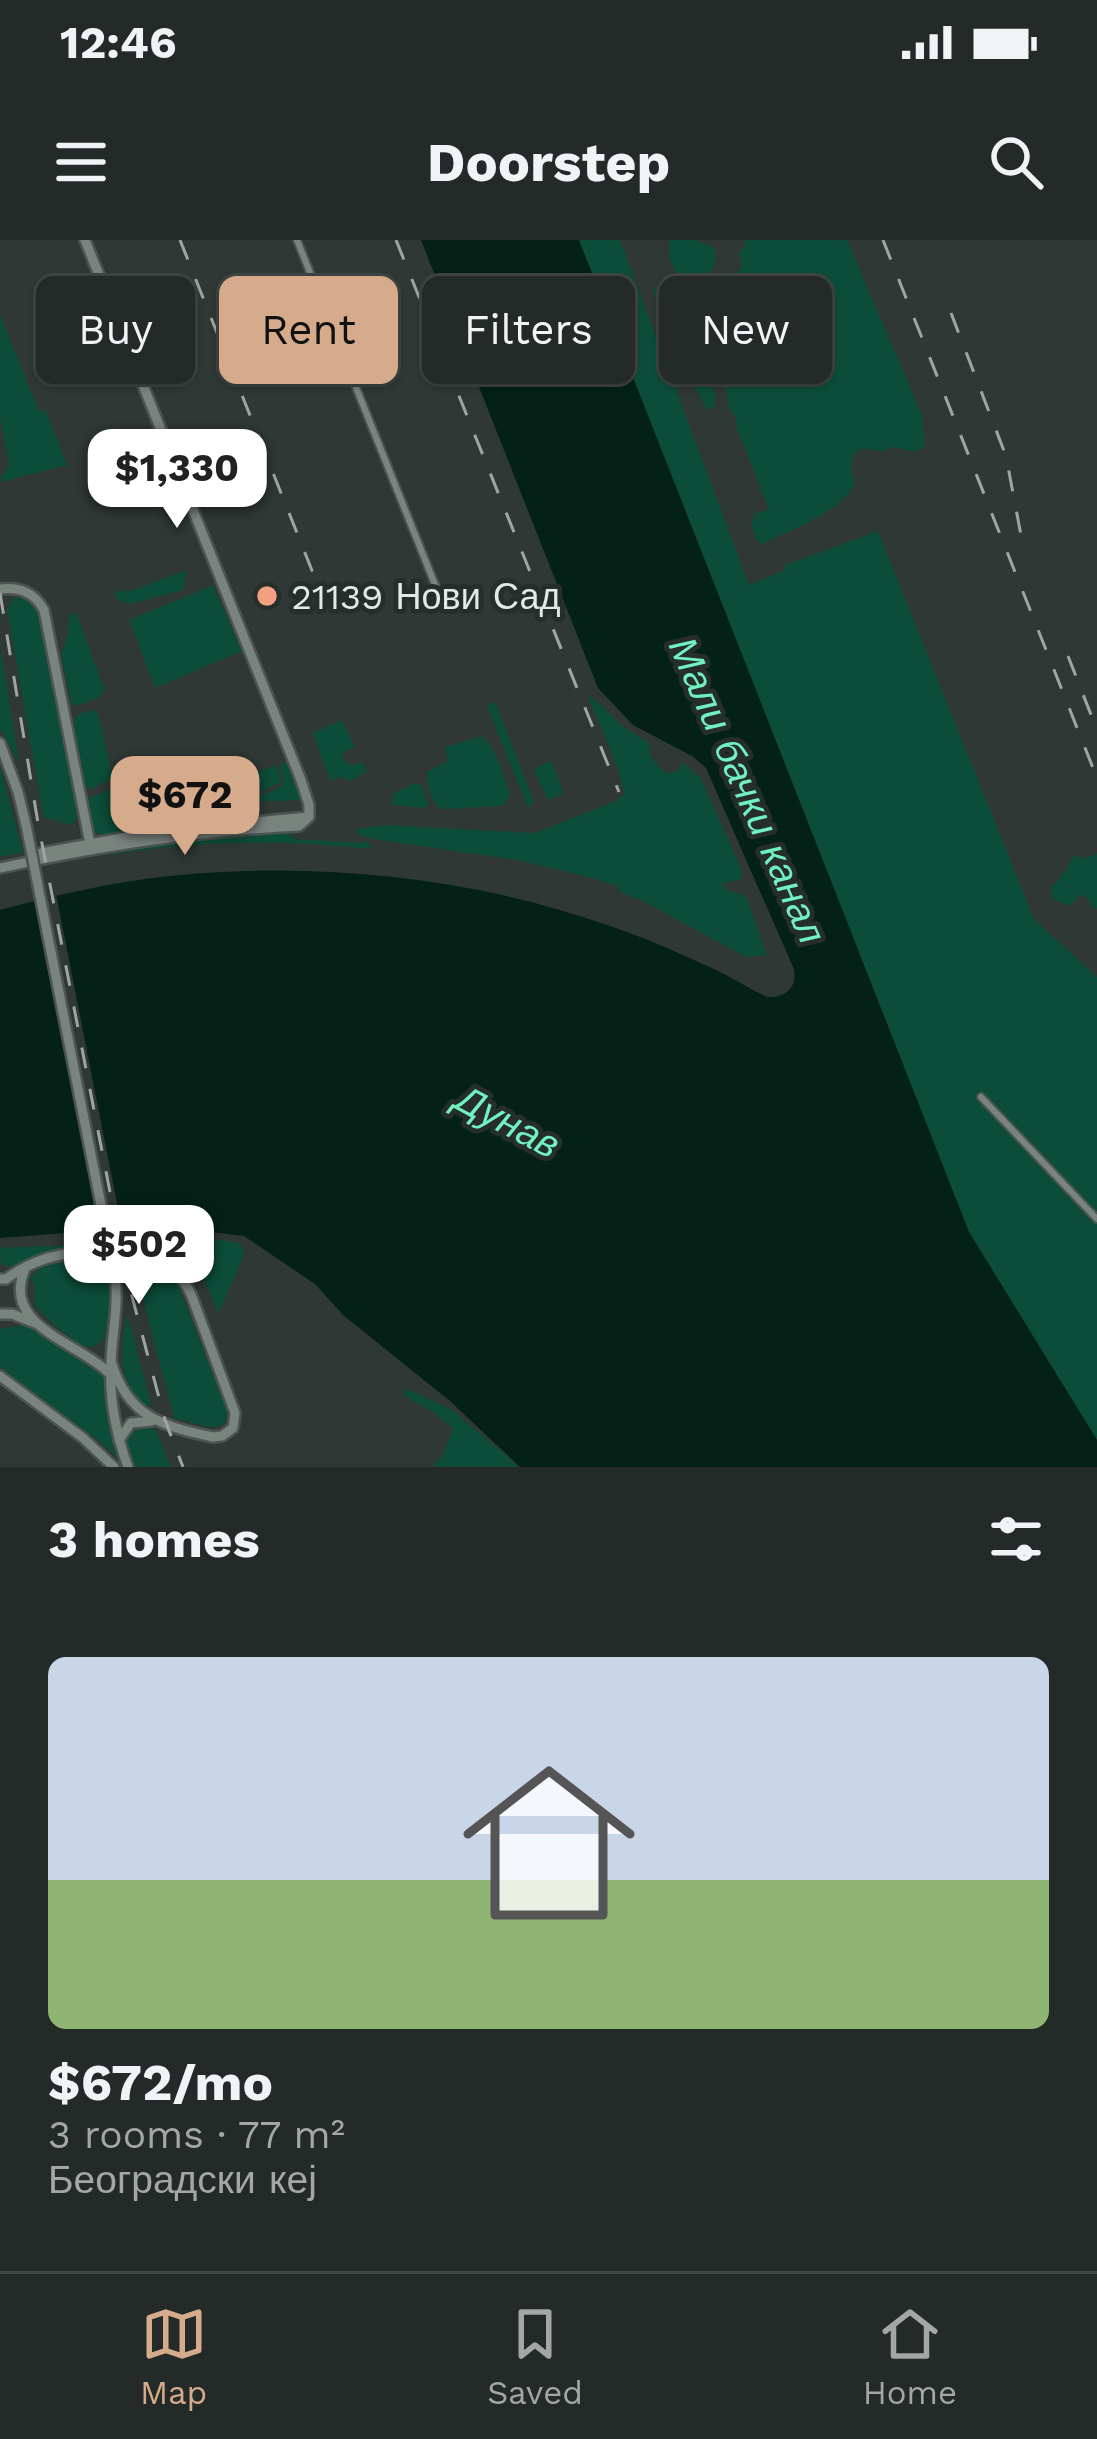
<!DOCTYPE html>
<html lang="en">
<head>
<meta charset="utf-8">
<style>
  body { margin:0; font-family:"Work Sans",sans-serif; background:#2b322f; color:#f1f3f6; height:100vh; display:flex; flex-direction:column; font-size:45px; white-space:nowrap }
  * { box-sizing:border-box; margin:0 }
  p { font-size:39px; color:#a3a7a7 }
  .icon { flex:none; width:66px; height:66px; fill:none; stroke:currentColor; stroke-width:2; stroke-linecap:round; stroke-linejoin:round }
  .map { position:relative; height:1227px; overflow:hidden }
  .details { display:flex; flex-direction:column; background:#232a27; flex:1 }
  .details>* { flex:none }
  .guide { position:absolute; left:36px; top:36px; width:1026px; height:108px; display:flex; gap:24px }
  .price { position:absolute; translate:-50% -102px; padding:0 27px; border-radius:24px; background:#fff; color:#222; font-size:39px; line-height:78px; filter:drop-shadow(0 3px 6px #0008) }
  .price::after { content:''; position:absolute; left:50%; top:72px; width:36px; height:27px; margin-left:-18px; background:inherit; clip-path:polygon(0 0,100% 0,50% 100%) }
  .price.active { background:#d6ab8b; color:#111 }
  ul { padding:0; list-style:none }
  li { display:grid; align-content:center; gap:24px; height:636px; padding:0 48px }
  li+li { border-top:3px solid #404644 }
  li span { display:grid; place-items:center; height:372px; border-radius:18px; color:#555 }
  li>.icon { margin-inline-start:auto }
  span .icon { width:216px; height:216px; fill:#fffc; stroke-width:1 }
  li b { font-size:51px }
  h2 { display:flex; justify-content:space-between; align-items:center; height:144px; padding:0 48px; font-size:51px }
  .tag { padding:0 42px; border-radius:18px; background:#232a27; box-shadow:0 3px 9px #0004,0 0 0 3px #404644; font-size:42px; line-height:108px }
  .tag.active { background:#d6ab8b; color:#111 }
  .status { display:flex; justify-content:space-between; align-items:center; height:84px; padding:0 60px; background:#232a27; direction:ltr }
  .status svg { height:33px; fill:currentColor }
  header { display:flex; justify-content:space-between; align-items:center; height:156px; padding:0 48px; background:#232a27; font-size:54px; font-weight:700 }
  .tab-bar { display:flex; justify-content:space-around; align-items:center; height:168px; border-top:3px solid #404644; background:#232a27; font-size:33px; color:#a3a7a7 }
  .tab-bar a { display:grid; justify-items:center; gap:6px }
  .tab-bar .active { color:#d6ab8b }
  .map>svg:first-child { display:block }
</style>
</head>
<body>
<div class="status"><b>12:46</b><svg viewBox="0 0 49 12"><path d="M0 12V9h3v3zM5 12V6h3v6zM10 12V3h3v9zM15 12V0h3v12zM26 1h20v11H26zM47 4h2v5h-2z"/></svg></div>
<header><svg class="icon" aria-label="menu" viewBox="0 0 24 24"><path d="M4 6h16M4 12h16M4 18h16"/></svg>Doorstep<svg class="icon" aria-label="search" viewBox="0 0 24 24"><circle cx="10" cy="10" r="6"/><path d="M15 15l6 6"/></svg></header>
<div class="map">
<svg width="1097" height="1227" viewBox="0 0 1097 1227">
  <rect width="100%" height="100%" fill="#2f3834"/>
  <!-- green -->
  <path fill="#0c4d39" d="M579 0H620L749 345 785 330V325L878 291 1034 679 1097 737V1200L969 992Z
    M670 0H696L715 8 716 17 701 66 692 65 669 18Z
    M745 0H847L922 175 925 205 918 212 892 207 881 212C854 201 846 220 855 243 845 270 787 292 762 304L755 298 751 282 756 273 769 270 737 189 736 177 728 167C729 133 691 117 702 81L715 75 719 66 729 63 733 77 741 81 750 66V54L741 45 737 33 742 26 739 13 745 6Z
    M653 47 659 49 673 65 691 115 715 152V166L708 171 662 86Z
    M0 75 39 171 45 169 67 225 1 242V237L9 226 0 177Z
    M185 331H187L183 350 130 364 118 360 114 354 121 350 130 351Z
    M213 345 242 411 155 448 129 380Z
    M14 358H24L40 371 79 575 71 585 44 577 42 569 7 369Z
    M73 372 77 374 104 449 99 458 74 466 71 464 61 414 68 394 69 376Z
    M0 406 19 523 0 489Z
    M590 455 622 486 649 503 650 516 665 533 677 532 682 522 701 538 743 633 740 640 723 643V648L746 656 767 715 746 717 641 660 621 653 616 645 580 635 517 620 373 599 356 594V589L385 585 535 593 618 560 625 553C616 521 602 489 589 459Z
    M492 461 496 464 534 562 528 568 487 466Z
    M93 470 98 474 113 538 89 550 83 543 72 484 78 474Z
    M339 481 343 482 355 507 343 512 342 517 346 523 354 525 363 522 367 532 349 541 342 537 330 541 313 493Z
    M482 496C497 509 504 536 510 555L502 566 442 569C430 562 427 546 427 532L448 521 445 507Z
    M552 521 562 549V554L548 560 534 531 538 526Z
    M283 523H287L301 555 300 560 245 562 281 547 284 539 279 528Z
    M275 525 281 539 279 543 241 561 232 544Z
    M0 526 23 613 0 616Z
    M222 539H228L237 562 202 564 196 548Z
    M416 543 422 546 428 564 425 568 392 565 394 553Z
    M113 549 153 565 160 580 159 584 107 595 95 593 87 563 90 557Z
    M290 590V596L294 599 362 603 367 601 371 609C283 599 198 600 110 615L116 609 182 599Z
    M1097 613V669H1093L1089 660 1082 654 1070 666 1053 660 1051 647C1063 638 1066 627 1075 615L1085 619Z
    M158 997C172 998 234 998 241 1005 243 1008 243 1011 244 1015L218 1074C205 1034 193 1021 158 997Z
    M102 1004 103 1009 42 1015 16 1028 1 1024 0 1008Z
    M96 1017 107 1041H110C112 1058 113 1109 88 1107 72 1105 46 1077 35 1066L34 1044 30 1038 44 1025Z
    M160 1027 178 1045 228 1173 224 1184 216 1187H208L174 1178 136 1032Z
    M127 1073 151 1164 147 1167C116 1141 120 1110 127 1073Z
    M25 1081 109 1134 125 1225C87 1186 39 1163 0 1126V1089L19 1086Z
    M404 1148 451 1169 519 1227H436L434 1224 444 1213 453 1188 430 1170 404 1156Z
    M145 1182 154 1185 171 1227H132C126 1207 118 1187 145 1182Z"/>
  <!-- water -->
  <path fill="#032117" d="M421 0H579L969 992 1097 1200V1227H520L450 1161 343 1075 315 1044 244 996 159 986 0 998V670C56 655 112 642 170 636 314 621 473 637 610 686 648 699 684 715 720 732 736 740 751 750 768 757 787 758 799 745 793 727L706 528 692 516 633 485 598 448Z"/>
  <!-- pier -->
  <path fill="#2f3834" d="M55 649 123 994 101 996 34 655Z"/>
  <g fill="none" stroke-linecap="round" stroke-linejoin="round">
    <defs>
      <path id="street" d="M297 0 444 367
        M981 857 1097 979"/>
      <path id="secondary" d="M85 0 301 540 309 565V577
        M0 349C20 347 34 352 44 370L90 604
        M0 503 18 552 26 585
        M41 613 166 590 309 577
        M0 628C99 606 198 591 299 586L309 577
        M25 1029C0 1087 81 1103 110 1134
        M115 1036C119 1065 112 1093 111 1122 109 1158 116 1194 128 1227
        M0 1039H6C32 1020 54 1015 85 1011 133 1006 166 1006 191 1054L235 1173 233 1188 222 1196 213 1197C161 1186 127 1176 111 1121
        M0 1074H12L35 1083
        M0 1136 83 1198 114 1227
        M119 1200 131 1183 152 1181"/>
    </defs>
    <!-- street casing -->
    <use href="#street" stroke="#4c5451" stroke-width="10"/>
    <!-- secondary casing -->
    <use href="#secondary" stroke="#4c5451" stroke-width="14"/>
    <!-- street -->
    <use href="#street" stroke="#7a847f" stroke-width="6"/>
    <!-- secondary -->
    <use href="#secondary" stroke="#7a847f" stroke-width="9"/>
    <!-- rail -->
    <path stroke="#9fa6a2" stroke-width="3" stroke-dasharray="21 21" stroke-linecap="butt" d="M180 0 313 333
      M396 0 619 552
      M883 0 1097 538
      M951 73 1006 216 1023 306
      M0 353 38 583 126 1034 165 1180 183 1227
      M1068 416 1097 490"/>
    <defs>
      <path id="secondary-bridge" d="M26 585 115 1036"/>
    </defs>
    <!-- secondary-bridge casing -->
    <use href="#secondary-bridge" stroke="#4c5451" stroke-width="14" stroke-linecap="butt"/>
    <!-- secondary-bridge -->
    <use href="#secondary-bridge" stroke="#7a847f" stroke-width="9"/>
  </g>
  <!-- markers -->
  <circle fill="#f2a080" stroke="#252e2a" stroke-width="4.5" cx="267" cy="356" r="12"/>
  <g text-anchor="middle" stroke-width="10" stroke-linejoin="round" paint-order="stroke">
    <!-- poi labels -->
    <g font-size="36" fill="#e3e9e6" stroke="#252e2a" text-anchor="start">
      <text x="291" y="369">21139 Нови Сад</text>
    </g>
    <!-- water labels -->
    <g font-size="39" font-style="italic" fill="#71f0c2" stroke="#252e2a">
      <text transform="translate(748 550) rotate(66)" y="14">Мали бачки канал</text>
      <text transform="translate(508 881) rotate(28)" y="14">Дунав</text>
    </g>
  </g>
</svg>
<b class="price" style="left:177px;top:291px">$1,330</b>
<b class="price active" style="left:185px;top:618px">$672</b>
<b class="price" style="left:139px;top:1067px">$502</b>
<div class="guide">
<a class="tag">Buy</a>
<a class="tag active">Rent</a>
<a class="tag">Filters</a>
<a class="tag">New</a>
</div>
</div>
<section class="details">
<h2>3 homes<svg class="icon" aria-label="filters" viewBox="0 0 24 24"><path d="M4 7h16M4 17h16"/><circle cx="9" cy="7" r="2"/><circle cx="15" cy="17" r="2"/></svg></h2>
<ul>
<li><span style="background:linear-gradient(#c9d6e8 60%,#8fb573 0)"><svg class="icon" aria-label="home" viewBox="0 0 24 24"><path d="M3 11l9-7 9 7M6 9v11h12V9"/></svg></span><div><b>$672/mo</b><p>3 rooms · 77 m²</p><p>Београдски кеј</p></div></li>
</ul>
</section>
<nav class="tab-bar">
<a class="active"><svg class="icon" aria-label="map" viewBox="0 0 24 24"><path d="M3 6l6-2 6 2 6-2v14l-6 2-6-2-6 2zM9 4v14M15 6v14"/></svg>Map</a>
<a><svg class="icon" aria-label="saved" viewBox="0 0 24 24"><path d="M7 4h10v16l-5-4-5 4z"/></svg>Saved</a>
<a><svg class="icon" aria-label="home" viewBox="0 0 24 24"><path d="M3 11l9-7 9 7M6 9v11h12V9"/></svg>Home</a>
</nav>
</body>
</html>
